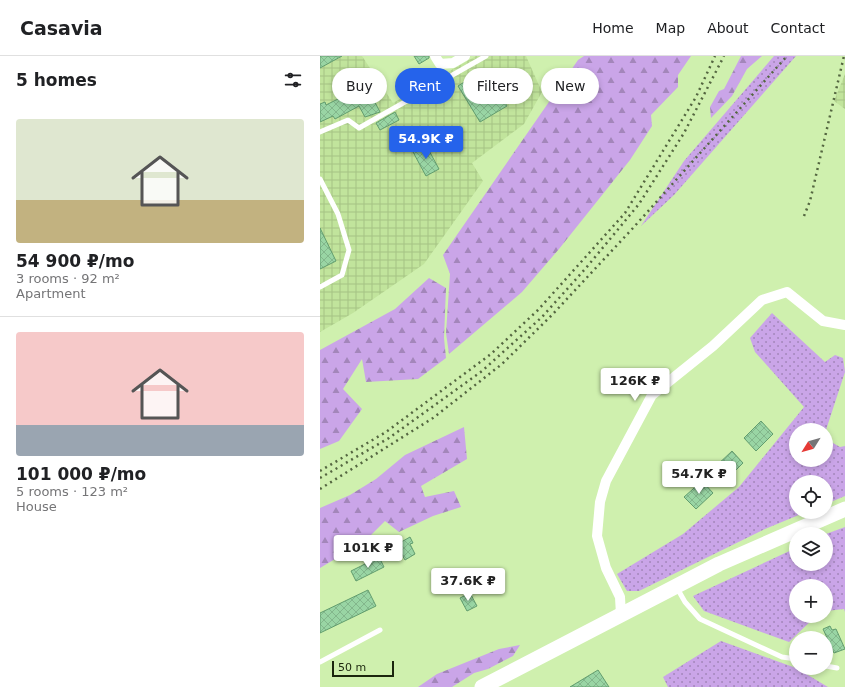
<!DOCTYPE html>
<html lang="en">
<head>
<meta charset="utf-8">
<style>
  body { margin:0; font-family:"DejaVu Sans",sans-serif; background:#f6f6f6; color:#202124; height:100vh; display:flex; flex-direction:column; font-size:15px; white-space:nowrap }
  * { box-sizing:border-box; margin:0 }
  p { font-size:13px; color:#757577 }
  .icon { flex:none; width:22px; height:22px; fill:none; stroke:currentColor; stroke-width:2; stroke-linecap:round; stroke-linejoin:round }
  .map { position:relative; flex:1; overflow:hidden }
  .drawer { display:flex; flex-direction:column; background:#fff; width:320px }
  .drawer>* { flex:none }
  .guide { position:absolute; left:12px; top:12px; width:380px; height:36px; display:flex; gap:8px }
  .needle { width:26px; rotate:233deg }
  .fabs { position:absolute; left:469px; top:367px; display:grid; gap:8px }
  .fabs a { display:grid; place-items:center; width:44px; height:44px; border-radius:50%; background:#fff; box-shadow:0 2px 6px #0003; font-size:20px }
  .scale { position:absolute; left:12px; bottom:10px; width:62px; box-sizing:border-box; padding-left:4px; border:2px solid #1b260d; border-top:0; font-size:11px; line-height:14px; white-space:nowrap; color:#1b260d; -webkit-text-stroke:3px #cff0ae; paint-order:stroke }
  .price { position:absolute; translate:-50% -34px; padding:0 9px; border-radius:4px; background:#fff; color:#222; font-size:13px; line-height:26px; filter:drop-shadow(0 1px 2px #0008) }
  .price::after { content:''; position:absolute; left:50%; top:24px; width:12px; height:9px; margin-left:-6px; background:inherit; clip-path:polygon(0 0,100% 0,50% 100%) }
  .price.on { background:#2563eb; color:#fff }
  ul { padding:0; list-style:none }
  li { display:grid; align-content:center; gap:8px; height:212px; padding:0 16px }
  li+li { border-top:1px solid #e0e0e0 }
  li span { display:grid; place-items:center; height:124px; border-radius:4px; color:#555 }
  li>.icon { margin-inline-start:auto }
  span .icon { width:72px; height:72px; fill:#fffc; stroke-width:1 }
  li b { font-size:17px }
  h2 { display:flex; justify-content:space-between; align-items:center; height:48px; padding:0 16px; font-size:17px }
  .tag { padding:0 14px; border-radius:18px; background:#fff; box-shadow:0 2px 6px #0003; font-size:14px; line-height:36px }
  .tag.on { background:#2563eb; color:#fff }
  header { display:flex; align-items:center; gap:24px; box-sizing:border-box; height:56px; padding:0 20px; background:#fff; border-bottom:1px solid #e0e0e0 }
  header strong { font-size:19px }
  nav { display:flex; gap:22px; margin-inline-start:auto; font-size:14px }
  main { display:flex; flex:1; min-height:0 }
  .map>svg:first-child { display:block }
</style>
</head>
<body>
<header>
<strong>Casavia</strong>
<nav><a>Home</a><a>Map</a><a>About</a><a>Contact</a></nav>
</header>
<main>
<section class="drawer">
<h2>5 homes<svg class="icon" aria-label="filters" viewBox="0 0 24 24"><path d="M4 7h16M4 17h16"/><circle cx="9" cy="7" r="2"/><circle cx="15" cy="17" r="2"/></svg></h2>
<ul>
<li><span style="background:linear-gradient(#dfe7d0 65%,#c2b280 0)"><svg class="icon" aria-label="home" viewBox="0 0 24 24"><path d="M3 11l9-7 9 7M6 9v11h12V9"/></svg></span><div><b>54 900 ₽/mo</b><p>3 rooms · 92 m²</p><p>Apartment</p></div></li>
<li><span style="background:linear-gradient(#f6c9c9 75%,#9aa5b1 0)"><svg class="icon" aria-label="home" viewBox="0 0 24 24"><path d="M3 11l9-7 9 7M6 9v11h12V9"/></svg></span><div><b>101 000 ₽/mo</b><p>5 rooms · 123 m²</p><p>House</p></div></li>
</ul>
</section>
<div class="map">
<svg width="525" height="631" viewBox="0 0 525 631">
  <defs>
    <pattern id="industrial-grid" width="8" height="8" patternUnits="userSpaceOnUse"><rect width="8" height="8" fill="#c1e49c"/><path d="M0 4h8M4 0v8" fill="none" stroke="#a5c385"/></pattern>
    <pattern id="grass-dots" width="8" height="8" patternUnits="userSpaceOnUse"><rect width="8" height="8" fill="#caa5e8"/><path d="M2 2h.1M6 6h.1" fill="none" stroke="#a386ba" stroke-width="1.8" stroke-linecap="round"/></pattern>
    <pattern id="forest-firs" width="22" height="20" patternUnits="userSpaceOnUse"><rect width="22" height="20" fill="#caa5e8"/><path d="M5 1l3.5 6h-7zM16 11l3.5 6h-7z" fill="#a386ba"/></pattern>
    <pattern id="building-cross-hatch" width="8" height="8" patternUnits="userSpaceOnUse"><rect width="8" height="8" fill="#99d5a4"/><path d="M0 0l8 8M0 8l8-8" fill="none" stroke="#83b78c"/></pattern>
  </defs>
  <rect width="100%" height="100%" fill="#cff0ae"/>
  <!-- industrial -->
  <path fill="url(#industrial-grid)" d="M0 0H42L73 47 156 0H206L222 36 204 68 152 107 163 125 104 208 33 257 0 276Z
    M525 18V53L514 45Z"/>
  <!-- grass -->
  <path fill="url(#grass-dots)" d="M454 0H476L354 139 321 170 364 105Z
    M452 257 505 306 515 299 523 302 525 316 506 374H476V404H506V383L520 391 525 390V440L506 448V426H476V456H486L445 473 319 535H307L297 518 363 478 419 431 484 351 435 296 430 282Z
    M525 471V556L524 553 506 555V530H476V560H496L469 586 384 555 373 540 476 492V508H506V478Z
    M401 585 476 612 508 631H348L343 621Z"/>
  <!-- forest -->
  <path fill="url(#forest-firs)" d="M264 0H371L358 19V31L331 59 332 70 310 104 239 193 202 236 129 298 126 277 130 218 123 199 258 4Z
    M421 0H442L427 13 412 40 391 62 390 51 399 35 404 33Z
    M109 222 126 232 124 282 126 302 98 323 46 326 42 303 23 333 42 353 19 385 0 393V294L75 253Z
    M144 371 147 403 101 430 105 441 134 435 141 451 113 460 79 476 65 465 45 485 0 512V452L30 439 56 423 85 399Z
    M200 589 193 600 168 613 154 617 132 631H98L117 618 179 593Z"/>
  <!-- building -->
  <path fill="url(#building-cross-hatch)" stroke="#629d6e" d="M0 0H22L0 12Z
    M94 0H109V2L99 8Z
    M165 13 187 50 160 66 138 30Z
    M46 29 60 56 45 61 39 50 15 63 13 60 0 66V48L5 46 6 49Z
    M75 56 79 64 60 74 56 67Z
    M106 89 119 113 106 120 93 96Z
    M0 172 16 205 0 213Z
    M441 365 453 378 436 395 424 382Z
    M412 395 423 407 405 425 394 412Z
    M382 425 393 437 376 453 364 441Z
    M90 481 93 487 90 488 95 498 85 504 76 489Z
    M59 501 64 511 36 525 31 515Z
    M48 534 56 550 0 577V557Z
    M150 537 157 550 147 555 140 542Z
    M510 570 512 574 516 573 525 593 514 597 503 573Z
    M278 614 289 631H250Z"/>
  <g fill="none" stroke-linecap="round" stroke-linejoin="round">
    <!-- service -->
    <path stroke="#fff" stroke-width="5" d="M0 76 28 64 39 72 166 0
      M0 123 18 158 29 194 22 219 0 231
      M357 532 365 546 380 563 462 601 476 603
      M0 606 60 574
      M506 610 517 612"/>
    <!-- minor -->
    <path stroke="#fff" stroke-width="10" d="M115 0 120 8 133 7 145 0
      M301 559 300 541 286 512 277 480 280 446 286 425 332 339 393 290 442 244 467 236 503 265 525 269"/>
    <!-- primary -->
    <path stroke="#fff" stroke-width="15" d="M162 631 399 508 525 453"/>
    <!-- rail -->
    <path stroke="#546640" stroke-width="2.5" stroke-dasharray="2 4" stroke-linecap="butt" d="M484 160 490 145 524 0
      M0 415 66 376 171 298 218 254 305 157 376 41 395 0
      M0 422 69 382 162 315 222 261 266 212 319 148 364 77 404 0
      M0 433 113 362 182 308 232 259 313 172 467 0"/>
  </g>
</svg>
<div class="fabs">
<a><svg class="needle" viewBox="-14 -14 28 28"><path d="M0-13l5 13h-10z" fill="#e53935"/><path d="M0 13l5-13h-10z" fill="#757577"/></svg></a>
<a><svg class="icon" aria-label="locate" viewBox="0 0 24 24"><circle cx="12" cy="12" r="6"/><path d="M12 2v4M12 18v4M2 12h4M18 12h4"/></svg></a>
<a><svg class="icon" aria-label="layers" viewBox="0 0 24 24"><path d="M12 4l9 5-9 5-9-5zM3 14l9 5 9-5"/></svg></a>
<a>+</a>
<a>−</a>
</div>
<div class="scale">50 m</div>
<b class="price on" style="left:106px;top:104px">54.9K ₽</b>
<b class="price" style="left:315px;top:346px">126K ₽</b>
<b class="price" style="left:379px;top:439px">54.7K ₽</b>
<b class="price" style="left:48px;top:513px">101K ₽</b>
<b class="price" style="left:148px;top:546px">37.6K ₽</b>
<div class="guide">
<a class="tag">Buy</a>
<a class="tag on">Rent</a>
<a class="tag">Filters</a>
<a class="tag">New</a>
</div>
</div>
</main>
</body>
</html>
